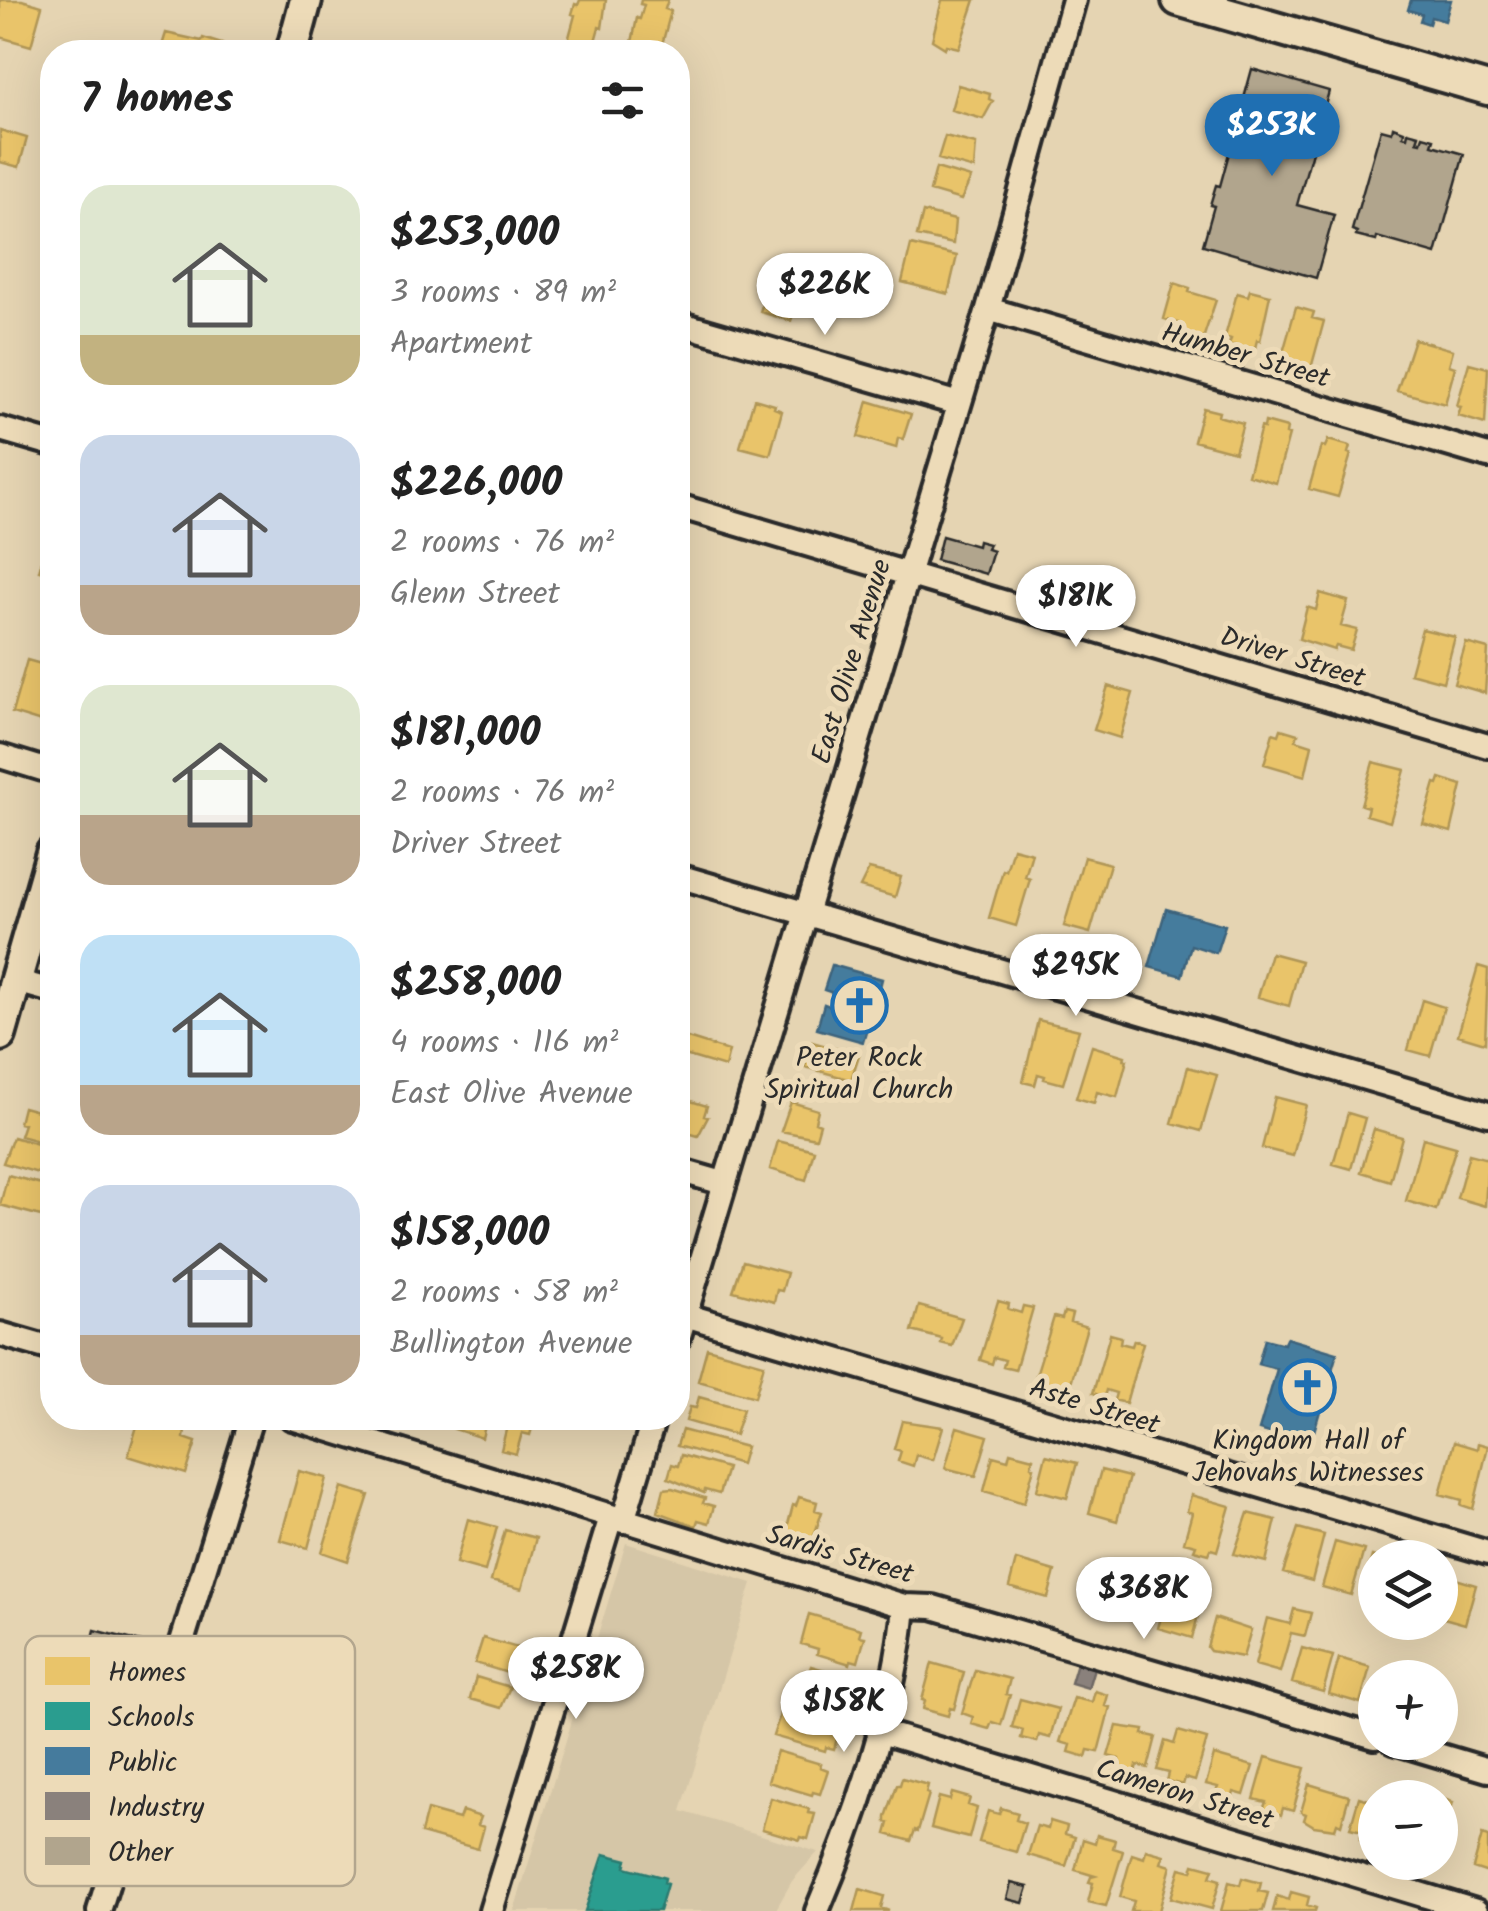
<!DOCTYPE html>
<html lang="en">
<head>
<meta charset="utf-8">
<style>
  body { margin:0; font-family:Kalam,sans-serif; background:#f2f2f2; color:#222; height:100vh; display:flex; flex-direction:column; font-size:38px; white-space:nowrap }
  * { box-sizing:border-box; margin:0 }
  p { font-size:32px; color:#767676 }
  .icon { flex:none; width:55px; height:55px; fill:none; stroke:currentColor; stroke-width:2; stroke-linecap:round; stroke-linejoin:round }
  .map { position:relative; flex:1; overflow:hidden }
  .side { position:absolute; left:40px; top:40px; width:650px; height:1390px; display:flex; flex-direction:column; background:#fff; border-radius:40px; box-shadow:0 10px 40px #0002 }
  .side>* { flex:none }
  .fabs { position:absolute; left:1358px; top:1540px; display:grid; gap:20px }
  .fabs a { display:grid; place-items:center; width:100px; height:100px; border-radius:50%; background:#fff; box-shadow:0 10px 40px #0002; font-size:50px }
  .price { position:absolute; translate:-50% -85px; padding:0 22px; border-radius:35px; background:#fff; color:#222; font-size:32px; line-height:65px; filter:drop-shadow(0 2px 5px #0008) }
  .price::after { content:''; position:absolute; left:50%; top:60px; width:30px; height:22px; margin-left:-15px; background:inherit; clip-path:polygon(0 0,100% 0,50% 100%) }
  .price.on { background:#1f6fb2; color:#fff }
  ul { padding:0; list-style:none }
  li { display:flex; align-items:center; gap:30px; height:250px; padding:0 40px }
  li span { display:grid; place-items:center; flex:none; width:280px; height:200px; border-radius:30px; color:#555 }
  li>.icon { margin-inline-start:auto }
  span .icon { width:120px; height:120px; fill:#fffc; stroke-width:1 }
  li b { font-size:42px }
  h2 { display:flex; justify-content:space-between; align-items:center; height:120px; padding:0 40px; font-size:42px }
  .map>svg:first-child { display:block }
</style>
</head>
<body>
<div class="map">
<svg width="1488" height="1911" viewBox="0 0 1488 1911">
  <rect width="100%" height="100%" fill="#e5d4b2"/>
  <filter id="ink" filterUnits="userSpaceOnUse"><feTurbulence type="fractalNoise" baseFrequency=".01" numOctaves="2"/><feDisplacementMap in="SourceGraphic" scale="20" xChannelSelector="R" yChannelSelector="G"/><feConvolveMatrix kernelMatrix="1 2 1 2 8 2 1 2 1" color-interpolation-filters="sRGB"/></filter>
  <g filter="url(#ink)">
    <!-- built -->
    <path fill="#d5c6a7" d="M626 1543 752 1583 681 1811 818 1852 792 1881 775 1911H514Z"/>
    <!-- homes -->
    <path fill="#e9c46a" stroke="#b09657" stroke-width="2.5" d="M0 0H22L42 6 31 46 0 37Z
      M580 0H606L602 28 599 27 592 52H561H565L575 15 572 14 575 4 578 5Z
      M641 0H668L665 9 671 11 660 52H630L637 18 640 19 644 5 640 4Z
      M942 0H975L959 48 946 45 945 48 932 40Z
      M166 33 202 41 203 38 222 44 219 52H160Z
      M958 85 990 94 989 99 993 101 983 119 951 110Z
      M0 130 27 138 19 167 0 162Z
      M945 136 976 144 974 169 938 159Z
      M936 168 971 178 961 200 930 191Z
      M923 212 955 220 953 244 917 236Z
      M911 245 957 256 948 294 902 282Z
      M784 255 791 257 781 294 798 298 791 321 760 312 775 260 782 262Z
      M1174 283 1190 288 1189 292 1216 300 1203 339 1176 331 1178 323 1164 319Z
      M1250 290 1270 295 1260 341 1257 340 1255 348 1250 350 1229 344 1231 339 1225 337 1237 293 1248 296Z
      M1296 307 1314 312 1312 318 1324 321 1310 372 1280 363Z
      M1414 339 1453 350 1449 365 1455 367 1445 404 1397 391Z
      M1469 363 1488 368 1485 424 1458 416 1461 407 1457 406Z
      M754 399 775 405 774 408 782 411 770 455 740 447Z
      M868 401 911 414 903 439 898 438 896 448 858 437Z
      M1203 408 1219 412 1218 416 1243 423 1235 452 1194 441Z
      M1265 422 1287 428 1286 434 1289 435 1276 483 1248 475 1261 427 1264 428Z
      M1328 440 1350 446 1348 453 1351 454 1338 497 1309 489 1321 446 1325 447Z
      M46 545 52 546V575L39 571Z
      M1320 593 1348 601 1341 626 1357 630 1351 650 1336 646 1334 650 1299 639 1307 607 1316 610Z
      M1422 629 1455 637 1443 682 1410 673Z
      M1466 643 1488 649 1485 693 1454 684Z
      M27 660 52 667 51 725 12 713Z
      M1108 686 1133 693 1120 738 1094 730Z
      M1281 729 1298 734 1296 740 1312 745 1305 776 1264 764 1273 733 1279 735Z
      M1373 762 1405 770 1390 822 1366 815 1368 807 1361 805Z
      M1440 778 1462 785 1451 832 1423 824 1435 783 1438 784Z
      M1013 848 1032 853 1025 877 1030 879 1016 926 989 918 1003 870 1006 871Z
      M1084 857 1110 864 1090 933 1064 926Z
      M869 869 901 877 895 897 860 887Z
      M1271 953 1301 961 1289 1006 1258 997Z
      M1478 966 1488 969 1485 1043 1458 1035Z
      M1422 1000 1444 1007 1430 1056 1408 1050Z
      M1038 1020 1079 1030 1063 1084 1044 1079 1045 1076 1038 1074 1035 1085 1023 1082Z
      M678 1035 729 1051 725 1067 678 1053Z
      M812 1042 859 1055 851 1080 805 1067Z
      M1092 1046 1125 1056 1124 1060H1127L1117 1097 1097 1092 1094 1103 1076 1098Z
      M1188 1067 1217 1075 1201 1131 1172 1123Z
      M678 1097 707 1106 704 1116 708 1117 698 1136 678 1130Z
      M1275 1097 1306 1105 1293 1156 1262 1148Z
      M791 1102 818 1110 815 1122 820 1124 816 1138 781 1131Z
      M23 1107 52 1115V1145L20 1136 24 1124 19 1123Z
      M1348 1113 1365 1118 1351 1169 1333 1164Z
      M1374 1129 1402 1137 1390 1181 1361 1172Z
      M13 1137 52 1148V1163L48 1161 45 1175 3 1163Z
      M1423 1138 1456 1147 1436 1210 1406 1201Z
      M778 1141 814 1150 806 1180 770 1169Z
      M1469 1154 1488 1159 1485 1206 1457 1198Z
      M8 1175 52 1187V1219L0 1205Z
      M743 1261 787 1273 782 1291 777 1290 774 1302 733 1291Z
      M998 1301 1009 1304 1008 1309 1021 1313 1023 1306 1033 1308 1015 1370 1003 1367 1005 1360 994 1357 992 1364 980 1360Z
      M919 1306 962 1318 952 1346 941 1343 942 1339 912 1331Z
      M1064 1312 1072 1314 1070 1322 1087 1327 1070 1386 1057 1383 1056 1388 1045 1385 1047 1380 1036 1375 1054 1317 1062 1319Z
      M1110 1334 1121 1337 1120 1343 1132 1346 1134 1340 1143 1343 1126 1403 1114 1400 1116 1393 1106 1390 1104 1397 1093 1393Z
      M707 1348 764 1364 755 1397 698 1381Z
      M699 1397 743 1409 735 1435 686 1421 690 1407 696 1408Z
      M457 1418H487L482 1438 454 1429Z
      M509 1418H535L530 1435 522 1433 516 1454 501 1450Z
      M902 1421 943 1427 933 1460 916 1455 913 1466 898 1461 901 1451 894 1449Z
      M138 1423 156 1429 158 1423 185 1431 184 1438 196 1442 186 1474 128 1456Z
      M957 1427 988 1436 976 1476 945 1468Z
      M682 1430 746 1447 741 1464 677 1446Z
      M1454 1442 1477 1449 1478 1443 1488 1446 1473 1509 1461 1505 1462 1500 1440 1494Z
      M1010 1452 1033 1458 1031 1466 1034 1467 1024 1503 984 1491 993 1456 1008 1460Z
      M681 1455 727 1468 719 1494 705 1490 704 1493 668 1478 672 1464 678 1466Z
      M1046 1455 1077 1463 1067 1498 1037 1490Z
      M1101 1470 1129 1477 1117 1521 1089 1513Z
      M299 1471 327 1478 308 1548 280 1540Z
      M342 1487 369 1495 348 1561 322 1552Z
      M672 1488 705 1498 703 1503 714 1506 709 1523 698 1520 696 1526 658 1512 664 1489Z
      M1191 1495 1230 1506 1217 1551 1211 1549 1209 1554 1194 1550 1196 1545 1184 1542 1192 1513 1187 1511Z
      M799 1497 817 1502 815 1510 822 1512 809 1551 783 1543 793 1505 796 1506Z
      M1248 1513 1276 1520 1266 1562 1234 1554Z
      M468 1519 497 1527 485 1571 456 1563Z
      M1298 1528 1324 1535 1312 1581 1283 1573Z
      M505 1530 536 1538 522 1589 491 1581Z
      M1335 1542 1364 1550 1351 1595 1322 1587Z
      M1372 1556 1378 1558H1375V1601L1360 1597Z
      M1016 1560 1055 1571 1048 1598 1009 1587Z
      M1446 1576 1476 1585 1465 1624 1440 1617V1597Z
      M1167 1596 1201 1605 1192 1638 1158 1628Z
      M1294 1609 1311 1613 1305 1636 1291 1633 1280 1672 1255 1665 1267 1618 1290 1624Z
      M809 1614 861 1629 859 1636 865 1637 858 1662 851 1660 850 1664 817 1654 818 1649 801 1644Z
      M1215 1618 1251 1630 1243 1657 1210 1651 1207 1647Z
      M483 1638 525 1650 517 1676 475 1663Z
      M1302 1648 1333 1656 1323 1692 1292 1683Z
      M1339 1658 1370 1667 1360 1703 1329 1694Z
      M932 1663 964 1672 954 1709 950 1708 948 1716 923 1709 925 1701 922 1700Z
      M811 1666 848 1677 847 1681 853 1682 847 1706 839 1704 838 1708 801 1697Z
      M975 1670 1010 1679 1006 1694 1010 1695 1001 1725 992 1722 989 1729 971 1724 973 1717 962 1713Z
      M476 1677 510 1687 501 1708 470 1699Z
      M1095 1691 1108 1695 1105 1706 1110 1707 1098 1752 1088 1750 1086 1757 1069 1752 1071 1745 1060 1742 1074 1698 1092 1702Z
      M1020 1699 1058 1709 1050 1738 1039 1735 1037 1742 1021 1738 1023 1730 1012 1727Z
      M783 1705 828 1718 830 1710 844 1714 834 1749 826 1747 825 1751 773 1736Z
      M1117 1726 1144 1730 1143 1734 1156 1737 1148 1768 1137 1765 1135 1772 1132 1773 1120 1770 1119 1759 1108 1756Z
      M1178 1731 1207 1739 1195 1781 1185 1778 1183 1785 1167 1781 1169 1773 1157 1770 1165 1741 1174 1744Z
      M777 1751 821 1764 820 1767 828 1770 820 1794 813 1792 812 1795 768 1782Z
      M1214 1755 1253 1766 1244 1795 1234 1792 1232 1800 1215 1795 1218 1787 1206 1784Z
      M1266 1757 1305 1768 1293 1811 1283 1808 1281 1815 1263 1810 1266 1802 1254 1799Z
      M902 1778 928 1785 926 1793 929 1794 918 1831 915 1830 911 1841 886 1834 889 1823 886 1822V1817L897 1785H900Z
      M1309 1784 1349 1796 1341 1825 1337 1823 1335 1829 1314 1826 1304 1820 1306 1814 1301 1812Z
      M952 1793 970 1798 968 1805 977 1808 969 1838 931 1828 939 1797 950 1800Z
      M1359 1797 1375 1802V1843L1360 1839 1362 1831 1350 1828Z
      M771 1798 809 1809 808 1813 815 1814 808 1839 801 1837 800 1840 762 1829Z
      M1440 1798 1453 1802 1440 1847Z
      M1001 1808 1018 1813 1016 1820 1025 1823 1016 1852 979 1842 988 1811 999 1814Z
      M427 1810 459 1819 462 1811 481 1817 478 1825 484 1827 478 1849 421 1833Z
      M1050 1821 1067 1826 1065 1834 1075 1837 1066 1866 1028 1855 1037 1826 1048 1829Z
      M1097 1835 1115 1840 1113 1848 1123 1851 1106 1906 1088 1902 1093 1883 1089 1882 1091 1877 1095 1876 1075 1870 1083 1839 1095 1843Z
      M1482 1835 1488 1837V1873L1473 1868Z
      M1146 1850 1164 1855 1161 1863 1171 1866 1159 1911H1131L1134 1901 1120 1897 1132 1854 1144 1858Z
      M1194 1864 1213 1869 1210 1877 1220 1880 1212 1909 1171 1898 1180 1868 1192 1871Z
      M1242 1878 1261 1883 1259 1891 1268 1893 1263 1911H1221L1229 1882 1240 1885Z
      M860 1889 884 1896 881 1908 889 1911H854Z
      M1291 1892 1309 1897 1307 1905 1316 1908 1315 1911H1273L1277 1896 1289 1900Z"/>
    <!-- schools -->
    <path fill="#2a9d8f" stroke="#2a7b71" stroke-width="2.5" d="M604 1854 627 1860 625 1867 665 1878 664 1883 667 1884 659 1911H585Z"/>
    <!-- public -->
    <path fill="#457b9d" stroke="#3d637b" stroke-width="2.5" d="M1411 0H1451L1445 21 1431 17 1429 24 1420 21 1422 14 1408 10Z
      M1166 909 1225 925 1216 953 1191 945 1182 976 1149 967Z
      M832 965 882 979 877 999 878 1008 875 1017 871 1016 863 1042 817 1029 824 1004 835 1008 839 995 824 990Z
      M1286 1338 1337 1353 1310 1445 1259 1430 1277 1369 1258 1364 1265 1339 1284 1344Z"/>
    <!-- industry -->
    <path fill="#8a817c" stroke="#6e6764" stroke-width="2.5" d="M1077 1663 1094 1668 1088 1688 1071 1683Z"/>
    <!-- building -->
    <path fill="#b1a58d" stroke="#2b2b2b" stroke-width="2.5" d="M1252 69 1329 91 1297 205 1334 215 1316 278 1203 245 1214 206 1210 205 1216 185 1220 186Z
      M1393 127 1404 131 1403 136 1407 137 1408 132 1419 135 1417 141 1421 142 1423 136 1434 139 1432 145 1464 154 1436 254 1377 237 1376 241 1356 236 1357 232 1352 230 1381 129 1392 132Z
      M942 536 977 546 978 541 989 544 987 549 993 551 986 574 936 560Z
      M95 1630 141 1642 136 1661 132 1664 89 1653Z
      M1011 1883 1028 1887 1023 1903 1007 1899Z"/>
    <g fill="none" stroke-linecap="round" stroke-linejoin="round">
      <defs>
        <path id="street" d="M988 309 1488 456
          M678 323 959 404
          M0 429 52 444
          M678 506 1488 746
          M0 756 52 772
          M678 876 1488 1114
          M16 981 52 991
          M678 1170 723 1183
          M685 1315 1488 1553
          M0 1334 52 1349
          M678 1339 988 309 1074 0
          M292 1418 904 1606 933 1607 1375 1737
          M623 1521 654 1418
          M878 1731 1476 1911
          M1394 1742 1488 1770
          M99 1911 251 1418
          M491 1911 611 1517
          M817 1911C855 1822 896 1702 904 1606"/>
        <path id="secondary" d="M1178 0 1488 89
          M292 52 306 0
          M0 1035 52 853"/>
      </defs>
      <!-- street casing -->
      <use href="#street" stroke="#2b2b2b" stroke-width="30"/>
      <!-- secondary casing -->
      <use href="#secondary" stroke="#2b2b2b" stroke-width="38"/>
      <!-- street -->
      <use href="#street" stroke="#eddbb8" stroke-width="22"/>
      <!-- secondary -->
      <use href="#secondary" stroke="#eddbb8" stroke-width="30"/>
    </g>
  </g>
  <!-- icons -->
  <defs>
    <symbol id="church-ring" viewBox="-11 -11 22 22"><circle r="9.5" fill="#eddbb8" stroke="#1f6fb2" stroke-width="1.5"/><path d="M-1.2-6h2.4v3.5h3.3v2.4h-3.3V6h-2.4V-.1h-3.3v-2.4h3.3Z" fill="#1f6fb2"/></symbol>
  </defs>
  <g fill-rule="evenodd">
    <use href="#church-ring" x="828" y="974" width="63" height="63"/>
    <use href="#church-ring" x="1276" y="1356" width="63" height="63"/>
  </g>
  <g text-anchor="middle" stroke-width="10" stroke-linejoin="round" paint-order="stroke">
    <!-- street labels -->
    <g font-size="28" fill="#2b2b2b" stroke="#eddbb8">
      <text transform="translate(1246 354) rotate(16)" y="10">Humber Street</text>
      <text transform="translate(1293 656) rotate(17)" y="10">Driver Street</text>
      <text transform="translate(850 661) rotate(-73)" y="10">East Olive Avenue</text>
      <text transform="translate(1095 1405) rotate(17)" y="10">Aste Street</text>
      <text transform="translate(840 1553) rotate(16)" y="10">Sardis Street</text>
      <text transform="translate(1185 1793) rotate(17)" y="10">Cameron Street</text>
    </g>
    <!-- poi labels -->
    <g font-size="28" fill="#2b2b2b" stroke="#eddbb8">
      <text x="859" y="1066">Peter Rock<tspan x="859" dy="32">Spiritual Church</tspan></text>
      <text x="1308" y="1449">Kingdom Hall of<tspan x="1308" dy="32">Jehovahs Witnesses</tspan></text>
    </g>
  </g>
  <!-- legend -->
  <rect x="25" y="1636" width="330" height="250" rx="15" fill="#eddbb8" stroke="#b3a68e" stroke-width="2.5"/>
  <rect x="45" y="1657" width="45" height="28" fill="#e9c46a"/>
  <rect x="45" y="1702" width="45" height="28" fill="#2a9d8f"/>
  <rect x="45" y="1747" width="45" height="28" fill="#457b9d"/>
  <rect x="45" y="1792" width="45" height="28" fill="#8a817c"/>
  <rect x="45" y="1837" width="45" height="28" fill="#b1a58d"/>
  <g font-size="28" fill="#2b2b2b">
    <text x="108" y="1681">Homes</text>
    <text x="108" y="1726">Schools</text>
    <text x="108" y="1771">Public</text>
    <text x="108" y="1816">Industry</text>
    <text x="108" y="1861">Other</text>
  </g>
</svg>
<div class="fabs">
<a><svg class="icon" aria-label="layers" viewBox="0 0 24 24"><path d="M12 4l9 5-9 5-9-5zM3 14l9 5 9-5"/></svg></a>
<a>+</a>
<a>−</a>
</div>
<b class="price on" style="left:1272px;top:179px">$253K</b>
<b class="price" style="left:825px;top:338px">$226K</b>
<b class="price" style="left:1076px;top:650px">$181K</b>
<b class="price" style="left:1076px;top:1019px">$295K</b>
<b class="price" style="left:1144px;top:1642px">$368K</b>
<b class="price" style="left:576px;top:1722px">$258K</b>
<b class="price" style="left:844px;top:1755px">$158K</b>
<section class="side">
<h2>7 homes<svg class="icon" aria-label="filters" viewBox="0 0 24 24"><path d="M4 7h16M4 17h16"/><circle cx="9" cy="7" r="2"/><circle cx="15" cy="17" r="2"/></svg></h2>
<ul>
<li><span style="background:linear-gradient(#dfe7d0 75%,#c2b280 0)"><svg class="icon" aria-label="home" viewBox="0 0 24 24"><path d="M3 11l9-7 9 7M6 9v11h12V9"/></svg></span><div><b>$253,000</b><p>3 rooms · 89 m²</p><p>Apartment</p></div></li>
<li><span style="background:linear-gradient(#c9d6e8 75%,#b9a48a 0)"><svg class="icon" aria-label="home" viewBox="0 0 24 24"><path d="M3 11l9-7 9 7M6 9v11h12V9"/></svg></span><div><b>$226,000</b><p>2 rooms · 76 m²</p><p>Glenn Street</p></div></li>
<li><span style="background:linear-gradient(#dfe7d0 65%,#b9a48a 0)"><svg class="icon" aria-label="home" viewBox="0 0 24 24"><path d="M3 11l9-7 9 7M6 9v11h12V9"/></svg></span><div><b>$181,000</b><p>2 rooms · 76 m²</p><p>Driver Street</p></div></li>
<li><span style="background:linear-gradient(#bfe0f5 75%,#b9a48a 0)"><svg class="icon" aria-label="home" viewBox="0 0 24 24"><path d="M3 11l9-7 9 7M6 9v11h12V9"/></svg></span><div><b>$258,000</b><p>4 rooms · 116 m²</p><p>East Olive Avenue</p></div></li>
<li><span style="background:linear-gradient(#c9d6e8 75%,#b9a48a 0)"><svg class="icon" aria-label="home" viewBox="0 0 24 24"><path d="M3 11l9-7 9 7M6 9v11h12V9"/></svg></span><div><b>$158,000</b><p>2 rooms · 58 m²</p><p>Bullington Avenue</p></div></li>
</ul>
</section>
</div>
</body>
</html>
